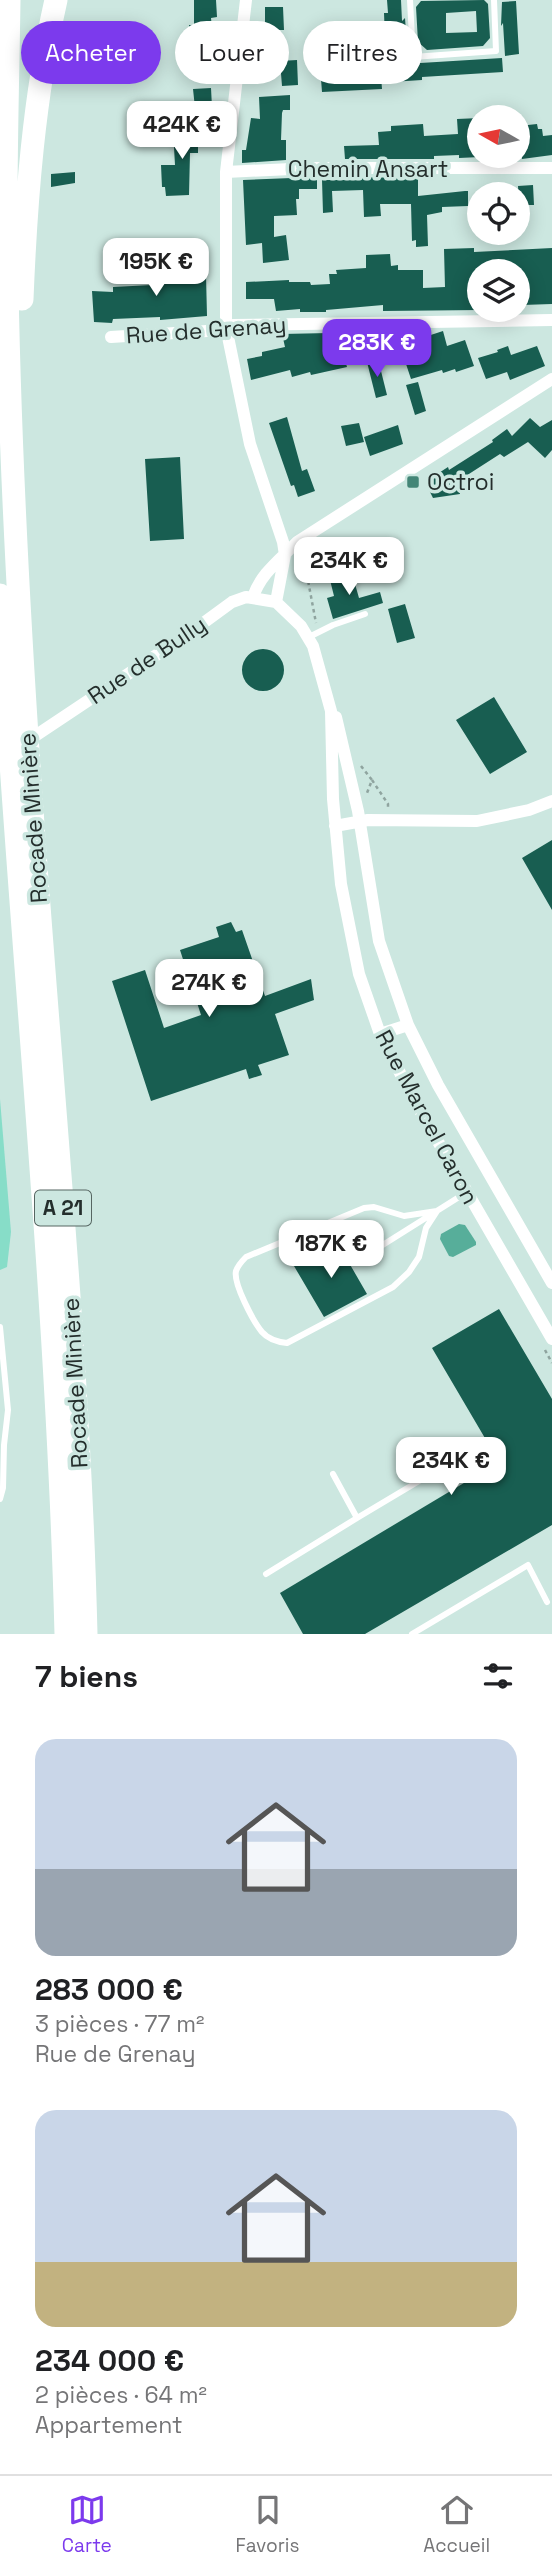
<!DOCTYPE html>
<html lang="fr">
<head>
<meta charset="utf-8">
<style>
  body { margin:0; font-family:"Space Grotesk",sans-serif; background:#f6f6f6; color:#202124; height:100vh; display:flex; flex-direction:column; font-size:26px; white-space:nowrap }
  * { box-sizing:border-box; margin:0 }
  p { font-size:23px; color:#757577 }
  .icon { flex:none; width:38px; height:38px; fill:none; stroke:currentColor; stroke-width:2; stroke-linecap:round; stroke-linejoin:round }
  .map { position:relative; height:1634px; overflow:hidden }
  .panel { display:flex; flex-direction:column; background:#fff; flex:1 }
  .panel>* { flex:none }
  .top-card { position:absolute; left:21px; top:21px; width:511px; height:63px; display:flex; gap:14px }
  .needle { width:46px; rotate:279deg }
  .fabs { position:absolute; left:467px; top:105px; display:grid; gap:14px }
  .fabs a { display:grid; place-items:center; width:63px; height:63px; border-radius:50%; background:#fff; box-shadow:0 4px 18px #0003; font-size:35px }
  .price { position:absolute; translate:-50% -60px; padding:0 16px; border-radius:14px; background:#fff; color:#222; font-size:23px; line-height:46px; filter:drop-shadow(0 2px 4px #0008) }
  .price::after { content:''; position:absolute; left:50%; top:42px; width:21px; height:16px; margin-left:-10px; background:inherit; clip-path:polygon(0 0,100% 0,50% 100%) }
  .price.active { background:#7c3aed; color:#fff }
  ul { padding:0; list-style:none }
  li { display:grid; align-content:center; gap:14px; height:371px; padding:0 35px }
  li span { display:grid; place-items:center; height:217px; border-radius:21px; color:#555 }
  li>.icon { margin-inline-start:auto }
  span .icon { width:126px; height:126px; fill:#fffc; stroke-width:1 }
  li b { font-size:30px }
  h2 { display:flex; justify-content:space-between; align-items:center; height:84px; padding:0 35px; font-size:30px }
  .chip { padding:0 24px; border-radius:32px; background:#fff; box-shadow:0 4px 18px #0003; font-size:24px; line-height:63px }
  .chip.active { background:#7c3aed; color:#fff }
  .dock { display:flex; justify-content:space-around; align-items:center; height:98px; border-top:2px solid #e0e0e0; background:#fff; font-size:19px; color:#757577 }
  .dock a { display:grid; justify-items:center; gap:4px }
  .dock .active { color:#7c3aed }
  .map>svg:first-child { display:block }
</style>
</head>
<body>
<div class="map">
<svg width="552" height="1634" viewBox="0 0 552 1634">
  <rect width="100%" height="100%" fill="#cce7e0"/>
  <!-- green -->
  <path fill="#87ddc8" d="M0 1099 11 1232 7 1267 0 1270Z"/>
  <!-- water -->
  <path fill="#57ae9a" d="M459 1224 465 1225 476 1242V1245L453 1257 449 1256 440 1239 441 1234Z"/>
  <!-- building -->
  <path fill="#185e51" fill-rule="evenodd" d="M194 0H216L217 17 211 18 213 38 202 39V46L190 47 189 25H194Z
    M387 0H401L402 21 405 18 406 32 403 29 404 64 502 58 503 72 422 77V80L391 82 389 39H385L384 13H388Z
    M484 0 488 4 490 38 483 46 427 50 418 42 416 7 421 1ZM476 11 477 32 446 33V13Z
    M516 1 519 54 505 56 503 23 501 26 502 2Z
    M265 7H283L284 30H265Z
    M297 60 298 85 282 86 280 61Z
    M381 76 382 89 322 92 321 79Z
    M211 88 212 107 195 108 193 89Z
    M290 95V110H283L282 113 281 140H286V160L242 163V150H246L251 118 260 119 259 97Z
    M480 118V157L459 158V155L434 156V159H345L344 146 379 145 378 132 391 131V126L423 124 424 136 458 134 457 119Z
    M537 124 538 129H542L543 136 552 135V155L522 159 519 126Z
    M204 128 205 145H198V153H190L189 195 166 196 165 187H162L161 165H175L173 130Z
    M75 172V183L51 187V174Z
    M317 177V189H299V199H296L297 215 274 216V237L286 235 289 260 263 263 262 243 246 245 243 180Z
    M345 177 418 178V196L465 191H468V206L442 207V212L427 215 428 246 416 247V240L412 241 411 204H380L381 216 364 217 363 190 332 191 333 212 323 213 322 180H345Z
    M533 185 534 205H519L518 186Z
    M474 248V252L552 248V304L522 305 521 272 518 271H480V310L383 311V305L326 310V312H300V309L276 311 274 299H246V282L289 280V282H310L311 285 330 284 329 274H337L336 270 366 268V255L390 254 391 266 398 265V270H423V288L445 287 444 249Z
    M190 262 191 276 206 275 207 316 160 320V317L113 319 112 323 94 322 92 291 113 292V287L152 285V275L168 273 167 264Z
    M443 331 447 346 465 340 474 366 456 372 455 369 443 373 442 370 411 379 404 358 383 365 378 348 399 342 400 345Z
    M329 333 334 355 343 353 347 367 311 375 310 372 292 377 290 370 251 380 247 359 262 356V352L285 347 282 334Z
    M508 346 511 355 537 346 545 366 510 380 507 372 486 379 478 358 498 352 497 350Z
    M378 359 387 395 376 398 367 362Z
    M418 382 426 411 415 415 406 385Z
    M287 417 302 471 307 469 315 491 298 497 294 485 291 486 269 423Z
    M530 418 540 427 552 420V450L545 458 528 442 504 457 500 454 458 481 460 494 433 498 425 482 448 467 449 470 493 442 492 440 507 429 512 436Z
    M359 423 364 442 346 446 341 426Z
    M398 425 403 444 370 456 364 437Z
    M180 457 184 539 150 541 145 459Z
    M346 571 348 578 353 577 359 598 380 592 383 603 333 619 327 598 334 596 329 576Z
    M405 604 415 638 397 643 388 609Z
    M242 670a21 21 0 1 1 42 0a21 21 0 1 1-42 0Z
    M494 697 527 752 490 774 456 720Z
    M552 840V910L522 858Z
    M231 922 236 932 242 930 265 996 311 979 314 1000 275 1014 289 1055 258 1065 262 1075 249 1079 246 1069 151 1101 112 981 145 970 164 1028 201 1015 180 950 219 937 216 927Z
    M337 1242 367 1294 324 1317 294 1266Z
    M499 1309 552 1399V1525L365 1634H303L280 1593 499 1462 432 1348Z"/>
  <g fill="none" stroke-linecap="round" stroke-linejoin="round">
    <!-- path -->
    <path stroke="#8fa49f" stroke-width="2.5" stroke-dasharray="3.5 3.5" stroke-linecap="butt" d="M303 554 316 623
      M361 766 372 780 367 793
      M372 780 388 804V810
      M545 1350 552 1363"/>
    <!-- service -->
    <path stroke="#fff" stroke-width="6" d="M410 0 413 57 496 51 494 0
      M309 637 333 625 365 614
      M374 1207 404 1216 437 1211 426 1228 419 1257 409 1272 393 1287 287 1343C278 1342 268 1339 262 1332 253 1321 233 1283 236 1271 238 1265 242 1261 246 1257L364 1208Z
      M362 1258 467 1192
      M0 1327 8 1410 4 1445 3 1488 0 1499
      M333 1474 357 1518 466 1453
      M266 1574 357 1518
      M412 1634 528 1565 547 1602"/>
    <!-- minor -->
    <path stroke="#fff" stroke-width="12" d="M246 0 226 172V327L250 444 283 542 285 555 276 602
      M226 172 312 168H552
      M111 337 207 331 233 325 552 320
      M253 597C261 573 280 560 297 542L552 379
      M276 602 301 626 313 646 331 711 333 799 341 884 359 974 380 1034 414 1100 552 1339
      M336 717 358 811 379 941 408 1025 438 1085 552 1283
      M26 742 191 632 232 602 246 597 276 602
      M335 826 368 820 477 821 529 810 552 801
      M380 1034 408 1025"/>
    <!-- motorway -->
    <path stroke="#fff" stroke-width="23" d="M9 0C8 68 6 137 6 206 7 397 17 590 30 781 49 1065 79 1349 86 1634
      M22 299C26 199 34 97 56 0
      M0 595C20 942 57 1287 66 1634"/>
  </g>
  <!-- markers -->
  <rect fill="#438576" stroke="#cce7e0" stroke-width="2.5" x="406" y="475" width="14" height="14" rx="3.5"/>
  <g text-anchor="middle" stroke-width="7" stroke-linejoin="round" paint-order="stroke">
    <!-- shield labels -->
    <rect fill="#cce7e0" stroke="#566662" stroke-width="2" x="35" y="1190.5" width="56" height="35" rx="5"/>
    <g font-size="21" font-weight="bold" fill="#242e2c">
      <text x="63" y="1215">A 21</text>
    </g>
    <!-- street labels -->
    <g font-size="23" fill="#242e2c" stroke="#cce7e0">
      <text x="368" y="177">Chemin Ansart</text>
      <text transform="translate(206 330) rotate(-4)" y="8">Rue de Grenay</text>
      <text transform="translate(147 660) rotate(-34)" y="8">Rue de Bully</text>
      <text transform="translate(33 818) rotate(-94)" y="8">Rocade Minière</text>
      <text transform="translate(427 1117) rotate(62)" y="8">Rue Marcel Caron</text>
      <text transform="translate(75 1383) rotate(-93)" y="8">Rocade Minière</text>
    </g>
    <!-- poi labels -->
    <g font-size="23" fill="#242e2c" stroke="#cce7e0" text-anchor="start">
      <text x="427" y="490">Octroi</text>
    </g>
  </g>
</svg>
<div class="fabs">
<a><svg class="needle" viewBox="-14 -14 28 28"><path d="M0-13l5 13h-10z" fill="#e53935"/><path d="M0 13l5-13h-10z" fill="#757577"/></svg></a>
<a><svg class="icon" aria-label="locate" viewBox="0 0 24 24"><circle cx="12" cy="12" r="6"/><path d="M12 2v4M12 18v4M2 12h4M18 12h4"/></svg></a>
<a><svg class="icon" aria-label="layers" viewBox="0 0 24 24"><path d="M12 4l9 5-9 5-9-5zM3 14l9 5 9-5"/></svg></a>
</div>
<b class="price" style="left:182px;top:161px">424K €</b>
<b class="price" style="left:156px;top:298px">195K €</b>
<b class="price active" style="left:377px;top:379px">283K €</b>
<b class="price" style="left:349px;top:597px">234K €</b>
<b class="price" style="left:209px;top:1019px">274K €</b>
<b class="price" style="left:331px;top:1280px">187K €</b>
<b class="price" style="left:451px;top:1497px">234K €</b>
<div class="top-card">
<a class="chip active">Acheter</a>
<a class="chip">Louer</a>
<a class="chip">Filtres</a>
</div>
</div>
<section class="panel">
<h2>7 biens<svg class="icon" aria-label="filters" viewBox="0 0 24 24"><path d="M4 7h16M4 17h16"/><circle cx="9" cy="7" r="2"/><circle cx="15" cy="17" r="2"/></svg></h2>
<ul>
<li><span style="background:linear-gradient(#c9d6e8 60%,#9aa5b1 0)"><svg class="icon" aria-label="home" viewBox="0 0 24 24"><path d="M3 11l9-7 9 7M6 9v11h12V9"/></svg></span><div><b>283 000 €</b><p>3 pièces · 77 m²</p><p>Rue de Grenay</p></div></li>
<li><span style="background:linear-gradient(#c9d6e8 70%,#c2b280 0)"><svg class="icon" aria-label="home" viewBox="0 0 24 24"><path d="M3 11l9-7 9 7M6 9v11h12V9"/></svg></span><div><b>234 000 €</b><p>2 pièces · 64 m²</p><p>Appartement</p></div></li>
</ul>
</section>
<nav class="dock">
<a class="active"><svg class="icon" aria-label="map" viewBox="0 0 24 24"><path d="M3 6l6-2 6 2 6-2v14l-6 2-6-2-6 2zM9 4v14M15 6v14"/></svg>Carte</a>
<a><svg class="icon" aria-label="saved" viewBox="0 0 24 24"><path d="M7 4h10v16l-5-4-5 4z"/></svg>Favoris</a>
<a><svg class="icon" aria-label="home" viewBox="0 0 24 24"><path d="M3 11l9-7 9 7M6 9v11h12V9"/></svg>Accueil</a>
</nav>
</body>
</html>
